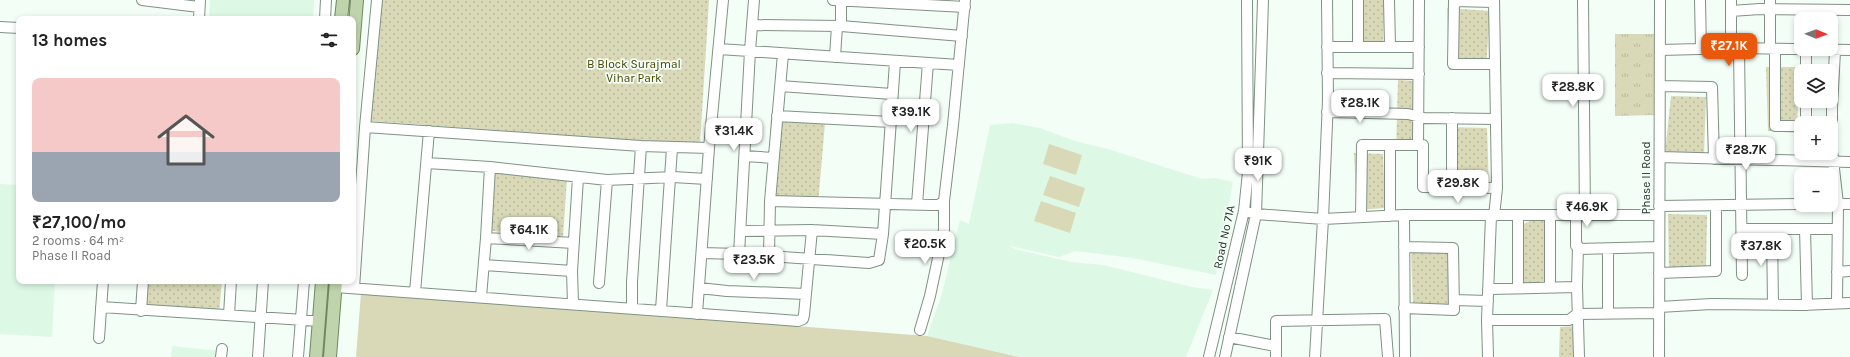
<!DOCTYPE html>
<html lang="en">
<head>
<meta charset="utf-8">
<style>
  body { margin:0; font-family:Karla,sans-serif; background:#f2f2f2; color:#222; height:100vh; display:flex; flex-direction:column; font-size:15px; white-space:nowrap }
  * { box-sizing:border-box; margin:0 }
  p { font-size:13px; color:#767676 }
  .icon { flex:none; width:22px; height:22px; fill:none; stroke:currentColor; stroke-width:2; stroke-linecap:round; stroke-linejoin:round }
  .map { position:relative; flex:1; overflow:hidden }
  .panel { position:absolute; left:16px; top:16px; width:340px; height:268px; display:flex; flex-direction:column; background:#fff; border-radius:8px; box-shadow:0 2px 6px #0003 }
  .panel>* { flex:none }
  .needle { width:26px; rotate:91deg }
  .controls { position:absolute; left:1794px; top:12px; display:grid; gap:8px }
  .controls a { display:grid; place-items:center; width:44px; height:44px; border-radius:8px; background:#fff; box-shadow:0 2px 6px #0003; font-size:20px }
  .price { position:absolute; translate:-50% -34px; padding:0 9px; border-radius:8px; background:#fff; color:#222; font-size:13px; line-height:26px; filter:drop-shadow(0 1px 2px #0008) }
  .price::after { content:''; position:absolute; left:50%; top:24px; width:12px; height:9px; margin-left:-6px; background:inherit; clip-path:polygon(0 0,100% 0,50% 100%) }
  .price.active { background:#ea580c; color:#fff }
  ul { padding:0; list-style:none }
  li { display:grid; align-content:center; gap:8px; height:212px; padding:0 16px }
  li span { display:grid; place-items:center; height:124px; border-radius:8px; color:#555 }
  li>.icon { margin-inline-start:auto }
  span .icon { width:72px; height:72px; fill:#fffc; stroke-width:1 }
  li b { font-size:17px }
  h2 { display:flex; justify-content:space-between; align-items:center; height:48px; padding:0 16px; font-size:17px }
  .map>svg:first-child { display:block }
</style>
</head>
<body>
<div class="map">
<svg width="1850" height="357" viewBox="0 0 1850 357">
  <defs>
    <pattern id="grass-tufts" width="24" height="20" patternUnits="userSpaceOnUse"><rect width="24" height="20" fill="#d9d9b8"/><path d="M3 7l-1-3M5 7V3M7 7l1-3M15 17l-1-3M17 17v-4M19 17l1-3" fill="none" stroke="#babb9e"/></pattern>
    <pattern id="park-dots" width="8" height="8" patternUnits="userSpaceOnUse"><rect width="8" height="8" fill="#d9d9b8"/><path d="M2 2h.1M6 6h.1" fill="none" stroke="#babb9e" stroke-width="1.8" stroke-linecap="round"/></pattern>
  </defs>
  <rect width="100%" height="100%" fill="#f2fef6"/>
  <!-- built -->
  <path fill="#ddf9e5" d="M210 0H314L313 19H209Z
    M1012 123 1040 128 1075 141 1108 149 1202 179 1215 178 1233 182 1216 275 1133 258 1075 251 1059 257 1010 246 1015 249 1071 262 1103 265 1192 287 1213 290 1186 357H1019L927 336 942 294 960 220 969 224 990 125Z
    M0 184 19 185V281H55L52 337 0 334Z
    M172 346 220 351 219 357H171Z"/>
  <!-- grass -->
  <path fill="url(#grass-tufts)" d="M1615 34H1655V115L1615 116Z"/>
  <!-- park -->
  <path fill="url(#park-dots)" d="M380 0H709L700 144 639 141 371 121Z
    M1356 0H1384L1383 44 1355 43Z
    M1447 8 1490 11 1486 68 1449 70Z
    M1766 67H1799L1797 133 1768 131Z
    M1398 80 1415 81 1413 149 1396 150Z
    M1671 96 1706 97 1704 154 1665 153Z
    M771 118 825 123 818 204 767 199Z
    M1447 127 1487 128 1489 190H1448Z
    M1354 153 1383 154 1385 208 1357 210Z
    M487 171 567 178 563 238 484 230Z
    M1668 214 1707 215 1706 271H1669Z
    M1547 220 1548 286H1520L1521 225 1530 221Z
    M1411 251H1450V306L1413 305Z
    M142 281H222L219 314 140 305Z
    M1578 326V357H1559L1560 327Z"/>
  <!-- garden -->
  <path fill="#d9d9b8" d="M1049 144 1082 155 1076 175 1043 164Z
    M1050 176 1085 188 1079 207 1043 195Z
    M1041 201 1076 213 1070 233 1034 221Z
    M361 293 927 336 1019 357H356Z"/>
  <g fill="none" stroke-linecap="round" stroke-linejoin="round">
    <defs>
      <path id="minor" d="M142 0 199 7
        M833 0 965 7
        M1358 0V47
        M1389 0 1390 46
        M1419 0 1418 145H1423V187L1497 188
        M1494 0 1497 188 1494 216
        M1583 0 1585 216
        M1700 0 1701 48
        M1770 0V49
        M1494 2 1454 1 1453 64H1495
        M1731 11 1760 9 1850 10
        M199 19 200 0
        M325 19 326 0
        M752 25 841 26 962 36
        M841 26V1
        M0 27 19 28
        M1327 47H1419
        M1739 48 1742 275
        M719 49 959 65
        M1731 49V0
        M1775 49V126H1801
        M1660 50 1739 48 1850 50
        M1806 50V71
        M1835 51 1832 108V151L1838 204 1837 303
        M835 57 837 26
        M1327 73 1419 74
        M780 86 892 94
        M1660 86 1712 87 1714 159
        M1806 101V123
        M1327 112 1408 114 1424 118 1496 119
        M777 116 891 122
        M365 127 641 146 709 148
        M1390 145V216
        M745 156 773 158
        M1660 157 1850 162
        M427 163 490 167 607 180 673 177 707 179
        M1452 187V118
        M770 201 931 205H939L944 201
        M917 204 928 63
        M1831 204H1850
        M1659 206 1801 204
        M1244 211 1256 214 1323 219 1404 215H1659
        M1404 215 1405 357
        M1550 215V288
        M1576 216V246H1578L1577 287 1579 357
        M1361 217 1362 145H1418
        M1742 229H1837
        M1772 229 1773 305
        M1805 229 1807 305
        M741 231 812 230 883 234
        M486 238 574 243
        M1578 249 1659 247
        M702 253 739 254 869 263 879 260 883 234 895 62
        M739 254 750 51 754 0
        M769 256 770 201 783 54
        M484 265 572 271
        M1837 272 1850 271
        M1659 273 1716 271V206
        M599 283 607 180
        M335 287 798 321 803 319 804 315 812 230
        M354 288 365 127 377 0
        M699 288 727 291 806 294
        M1518 288V216
        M1488 289 1577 287
        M415 292 429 131
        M481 297 486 238 490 167
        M1454 300 1488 301
        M573 304 572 271 578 178
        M101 307 319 321
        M1659 307 1711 304 1801 305 1850 303
        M1404 308 1454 310 1453 248 1404 247
        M632 309V282L641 146
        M661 310 672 148
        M141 311 143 281
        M697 314 709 148 723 0
        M1608 314V249
        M229 315 231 281
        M1487 320H1569L1577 314 1659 313
        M920 330 930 296 944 230V201L953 125 965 0
        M1229 337 1275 346
        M99 338 103 281
        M221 357 222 349
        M258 357 263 281
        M298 357 304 281
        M1209 357 1244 211 1248 172 1247 0
        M1225 357 1256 214 1263 0
        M1276 357V321L1385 319 1388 357
        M1315 357 1323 219 1328 100 1327 0
        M1488 357 1487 320 1491 216
        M1659 357 1660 0"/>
      <path id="major" d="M341 19 343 0
        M353 49 357 0
        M316 357 322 281
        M330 357 336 281"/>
    </defs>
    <!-- minor casing -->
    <use href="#minor" stroke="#7f9284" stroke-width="12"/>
    <!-- major casing -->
    <use href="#major" stroke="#70885d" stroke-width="14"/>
    <!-- minor -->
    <use href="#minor" stroke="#fff" stroke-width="10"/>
    <!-- major -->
    <use href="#major" stroke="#bfd3ad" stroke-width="12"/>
  </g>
  <g text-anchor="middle" stroke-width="3.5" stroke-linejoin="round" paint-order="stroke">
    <!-- park labels -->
    <g font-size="12" fill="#494600" stroke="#f2fef6">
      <text x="634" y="68">B Block Surajmal<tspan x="634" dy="14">Vihar Park</tspan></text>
    </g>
    <!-- street labels -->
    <g font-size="12" fill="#2c342f" stroke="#f2fef6">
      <text transform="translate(1646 178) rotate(-90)" y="4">Phase II Road</text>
      <text transform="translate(1224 237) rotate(-78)" y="4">Road No 71A</text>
    </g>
  </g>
</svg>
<div class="controls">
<a><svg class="needle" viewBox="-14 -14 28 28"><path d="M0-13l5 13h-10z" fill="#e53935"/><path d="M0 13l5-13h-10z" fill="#767676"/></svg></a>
<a><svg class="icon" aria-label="layers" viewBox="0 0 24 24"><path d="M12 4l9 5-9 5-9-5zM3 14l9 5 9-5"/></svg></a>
<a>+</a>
<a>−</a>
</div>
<b class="price active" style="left:1729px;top:67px">₹27.1K</b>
<b class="price" style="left:1573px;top:108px">₹28.8K</b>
<b class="price" style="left:1360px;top:124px">₹28.1K</b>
<b class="price" style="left:911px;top:133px">₹39.1K</b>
<b class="price" style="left:734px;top:152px">₹31.4K</b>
<b class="price" style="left:1746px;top:171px">₹28.7K</b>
<b class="price" style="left:1258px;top:182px">₹91K</b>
<b class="price" style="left:1458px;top:204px">₹29.8K</b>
<b class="price" style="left:1587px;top:228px">₹46.9K</b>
<b class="price" style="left:529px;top:251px">₹64.1K</b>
<b class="price" style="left:925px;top:265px">₹20.5K</b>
<b class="price" style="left:1761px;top:267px">₹37.8K</b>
<b class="price" style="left:754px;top:281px">₹23.5K</b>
<section class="panel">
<h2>13 homes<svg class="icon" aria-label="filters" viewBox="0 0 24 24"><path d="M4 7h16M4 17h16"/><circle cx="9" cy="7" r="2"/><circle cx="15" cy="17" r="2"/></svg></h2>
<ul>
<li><span style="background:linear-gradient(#f6c9c9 60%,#9aa5b1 0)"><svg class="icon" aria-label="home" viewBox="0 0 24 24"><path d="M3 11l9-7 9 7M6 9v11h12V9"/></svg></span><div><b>₹27,100/mo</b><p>2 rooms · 64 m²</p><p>Phase II Road</p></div></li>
</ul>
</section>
</div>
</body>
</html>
